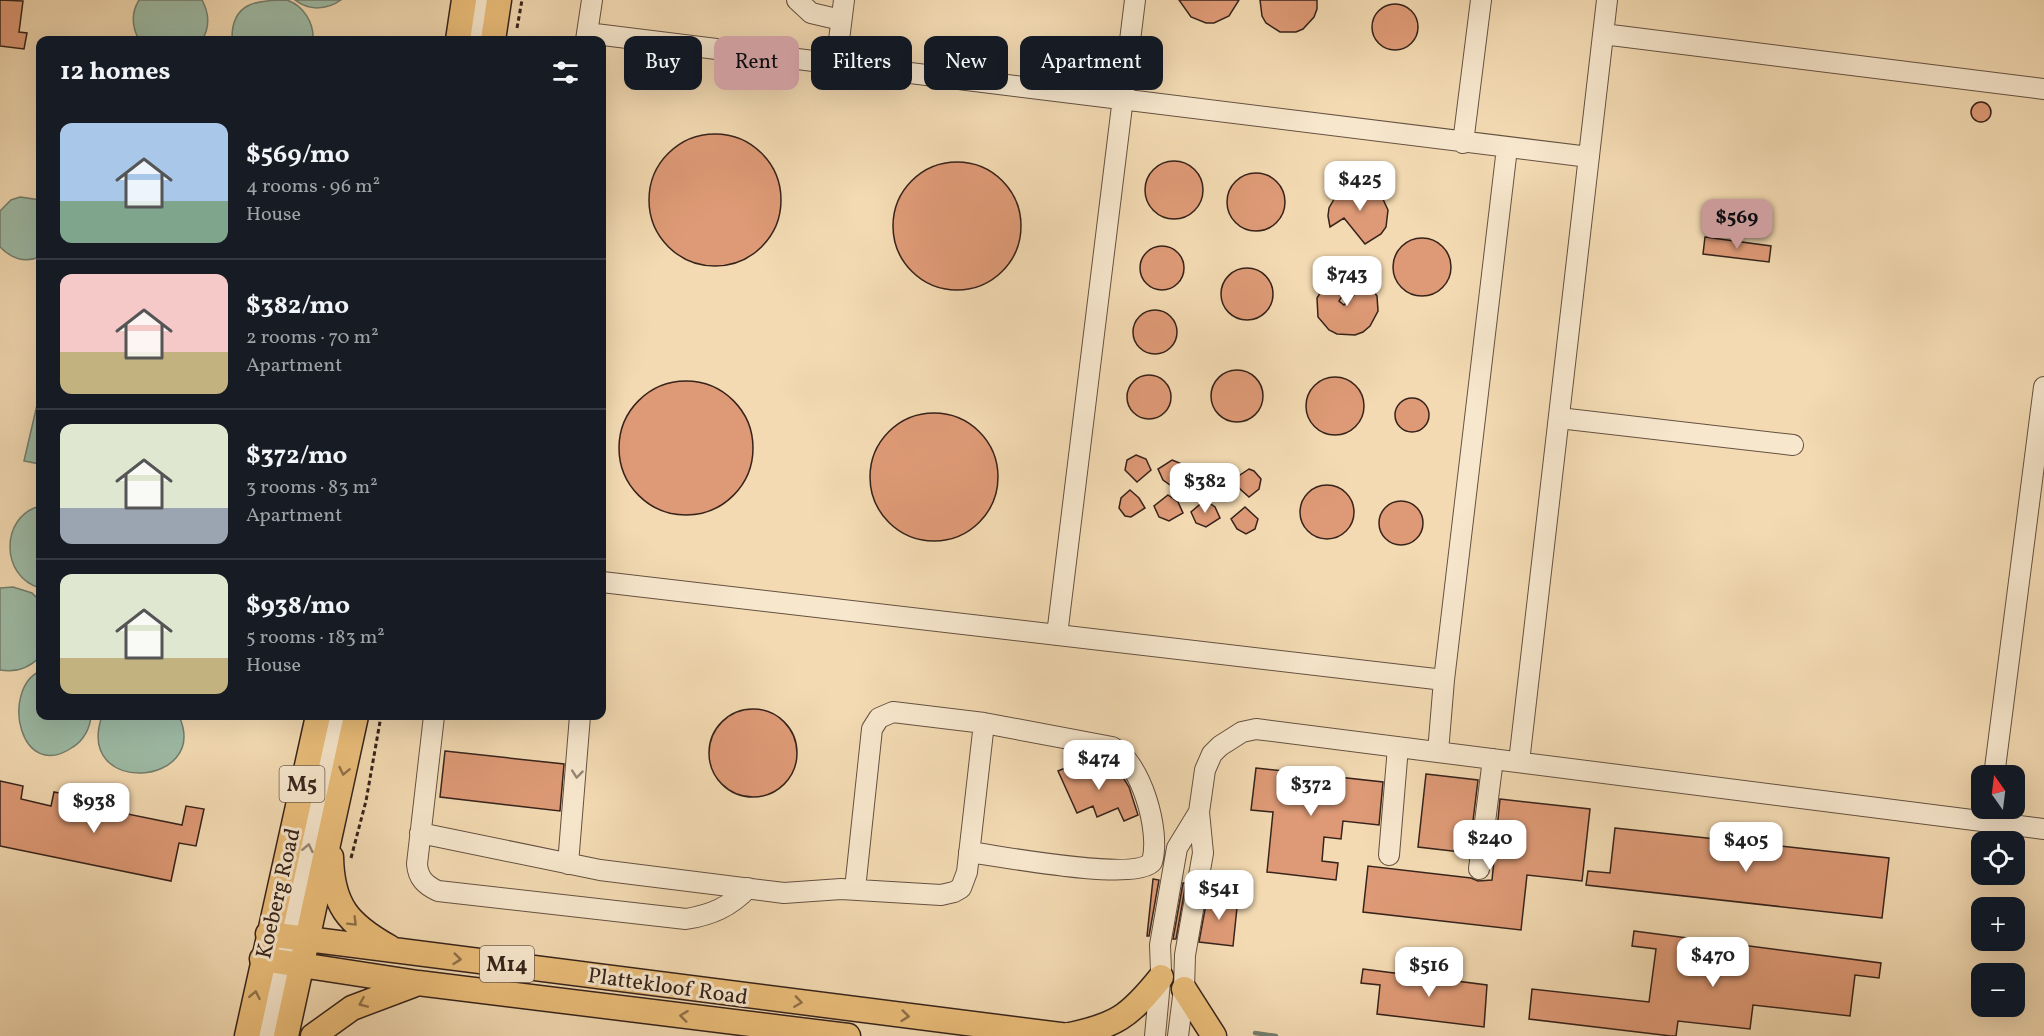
<!DOCTYPE html>
<html lang="en">
<head>
<meta charset="utf-8">
<style>
  body { margin:0; font-family:Vollkorn,serif; background:#20242c; color:#f1f3f6; height:100vh; display:flex; flex-direction:column; font-size:22px; white-space:nowrap }
  * { box-sizing:border-box; margin:0 }
  p { font-size:20px; color:#9ea1a6 }
  .icon { flex:none; width:33px; height:33px; fill:none; stroke:currentColor; stroke-width:2; stroke-linecap:round; stroke-linejoin:round }
  .map { position:relative; flex:1; overflow:hidden }
  .sheet { position:absolute; left:36px; top:36px; width:570px; height:684px; display:flex; flex-direction:column; background:#171b24; border-radius:12px; box-shadow:0 6px 24px #0002 }
  .sheet>* { flex:none }
  .hud { position:absolute; left:624px; top:36px; width:570px; height:54px; display:flex; gap:12px }
  .needle { width:39px; rotate:346deg }
  .tools { position:absolute; left:1971px; top:765px; display:grid; gap:12px }
  .tools a { display:grid; place-items:center; width:54px; height:54px; border-radius:12px; background:#171b24; box-shadow:0 6px 24px #0002; font-size:30px }
  .price { position:absolute; translate:-50% -51px; padding:0 14px; border-radius:12px; background:#fff; color:#222; font-size:20px; line-height:39px; filter:drop-shadow(0 2px 3px #0008) }
  .price::after { content:''; position:absolute; left:50%; top:36px; width:18px; height:14px; margin-left:-9px; background:inherit; clip-path:polygon(0 0,100% 0,50% 100%) }
  .price.current { background:#c59692; color:#111 }
  ul { padding:0; list-style:none }
  li { display:flex; align-items:center; gap:18px; height:150px; padding:0 24px }
  li+li { border-top:2px solid #363941 }
  li span { display:grid; place-items:center; flex:none; width:168px; height:120px; border-radius:12px; color:#555 }
  li>.icon { margin-inline-start:auto }
  span .icon { width:72px; height:72px; fill:#fffc; stroke-width:1 }
  li b { font-size:26px }
  h2 { display:flex; justify-content:space-between; align-items:center; height:72px; padding:0 24px; font-size:26px }
  .chip { padding:0 21px; border-radius:12px; background:#171b24; box-shadow:0 6px 24px #0002; font-size:21px; line-height:54px }
  .chip.current { background:#c59692; color:#111 }
  .map>svg:first-child { display:block }
</style>
</head>
<body>
<div class="map">
<svg width="2044" height="1036" viewBox="0 0 2044 1036">
  <rect width="100%" height="100%" fill="#f3dab2"/>
  <filter id="stains"><feTurbulence type="fractalNoise" baseFrequency=".00333" numOctaves="4"/><feColorMatrix values="0 0 0 0 .2 0 0 0 0 .09 0 0 0 0 .02 0 0 0 .5 -.17"/></filter>
  <radialGradient id="worn" r=".72"><stop offset=".6" stop-color="#630" stop-opacity="0"/><stop offset="1" stop-color="#630" stop-opacity=".3"/></radialGradient>
  <!-- water -->
  <path fill="#9dbba6" stroke="#747e6e" stroke-width="1.5" d="M139 0H202C209 13 210 27 202 40H139C132 27 131 13 139 0Z
    M287 0C304 6 314 23 313 40H232C231 2 257 0 287 0Z
    M295 0H341C327 10 309 11 295 0Z
    M20 197 40 200V257C24 263 12 259 0 247V211L11 200Z
    M40 392V464L24 461Z
    M40 506V588C0 577 0 516 40 506Z
    M13 587 32 593 40 601V657C29 668 16 673 0 670V588Z
    M40 671V716H91C90 728 84 740 73 747 20 784 0 690 40 671Z
    M102 716H179C211 787 74 797 102 716Z"/>
  <g fill="none" stroke-linecap="round" stroke-linejoin="round">
    <!-- stream -->
    <path stroke="#747e6e" stroke-width="4.5" d="M1255 1033 1276 1036"/>
  </g>
  <!-- building -->
  <path fill="#de9a76" stroke="#36231b" stroke-width="1.5" d="M0 0 23 1 19 32 27 33 24 49 0 46Z
    M1179 0H1239L1229 16 1214 23H1206L1191 17Z
    M1260 0H1317V9L1314 17 1303 29 1296 32H1280L1266 23 1262 16Z
    M1372 27a23 23 0 1 1 46 0a23 23 0 1 1-46 0Z
    M1971 112a10 10 0 1 1 20 0a10 10 0 1 1-20 0Z
    M649 200a66 66 0 1 1 132 0a66 66 0 1 1-132 0Z
    M1145 190a29 29 0 1 1 58 0a29 29 0 1 1-58 0Z
    M893 226a64 64 0 1 1 128 0a64 64 0 1 1-128 0Z
    M1227 202a29 29 0 1 1 58 0a29 29 0 1 1-58 0Z
    M1359 185 1374 189 1381 195 1388 210 1386 227 1381 234 1365 244 1344 218 1330 227 1328 216 1329 208 1337 194 1351 186Z
    M1705 237 1771 246 1769 262 1703 254Z
    M1393 267a29 29 0 1 1 58 0a29 29 0 1 1-58 0Z
    M1140 268a22 22 0 1 1 44 0a22 22 0 1 1-44 0Z
    M1221 294a26 26 0 1 1 52 0a26 26 0 1 1-52 0Z
    M1357 272 1339 301 1344 305 1367 282 1377 296 1378 311 1370 326 1363 332 1355 335 1337 334 1329 330 1318 317 1317 298 1327 282Z
    M1133 332a22 22 0 1 1 44 0a22 22 0 1 1-44 0Z
    M1211 396a26 26 0 1 1 52 0a26 26 0 1 1-52 0Z
    M1127 397a22 22 0 1 1 44 0a22 22 0 1 1-44 0Z
    M1306 406a29 29 0 1 1 58 0a29 29 0 1 1-58 0Z
    M619 448a67 67 0 1 1 134 0a67 67 0 1 1-134 0Z
    M1395 415a17 17 0 1 1 34 0a17 17 0 1 1-34 0Z
    M870 477a64 64 0 1 1 128 0a64 64 0 1 1-128 0Z
    M1136 455 1146 459 1151 470 1137 482 1125 470 1127 460Z
    M1172 460 1182 464 1187 475 1173 487 1163 480 1158 469Z
    M1211 465 1220 470 1226 480 1212 492 1202 485 1197 474Z
    M1249 469 1254 471 1261 479 1259 489 1249 497 1240 489 1234 479Z
    M1300 512a27 27 0 1 1 54 0a27 27 0 1 1-54 0Z
    M1130 490 1139 498 1145 508 1131 517 1125 516 1119 508 1121 498Z
    M1168 495 1178 502 1183 513 1169 521 1159 517 1154 506Z
    M1205 500 1215 507 1220 518 1206 527 1196 523 1191 512Z
    M1379 523a22 22 0 1 1 44 0a22 22 0 1 1-44 0Z
    M1245 507 1258 519 1255 529 1246 534 1237 529 1231 519Z
    M709 753a44 44 0 1 1 88 0a44 44 0 1 1-88 0Z
    M445 751 564 764 560 811 440 797Z
    M1075 764 1080 775 1099 766 1102 772 1116 766 1129 787 1138 815 1124 821 1118 808 1097 817 1093 806 1077 813 1058 771Z
    M1256 768 1383 782 1379 825 1343 821 1341 839 1324 837 1322 861 1338 863 1336 880 1267 872 1273 812 1251 810Z
    M1426 774 1478 780 1469 853 1418 847Z
    M0 781 23 786 21 799 51 806 54 792 87 799 85 812 121 820 123 813 182 825 186 806 204 809 196 846 179 843 171 881 0 846Z
    M1500 799 1590 809 1582 881 1527 875 1521 930 1363 912 1368 866 1471 878 1478 881 1492 880Z
    M1615 828 1889 858 1882 918 1586 885 1588 871 1610 873Z
    M1153 879 1159 880 1149 936H1147Z
    M1183 883H1186L1176 939H1173Z
    M1208 893V895L1238 898 1233 946 1199 942Z
    M1634 931 1881 963 1879 978 1855 975 1850 1016 1753 1005 1750 1029 1678 1021 1676 1036H1671L1529 1019 1532 989 1649 1002 1656 949 1632 946Z
    M1363 969 1487 985 1484 1027 1377 1014 1380 985 1361 983Z"/>
  <g fill="none" stroke-linecap="round" stroke-linejoin="round">
    <defs>
      <path id="minor" d="M797 0 811 13 841 20
        M587 33 1589 157
        M1603 34 2044 89
        M475 40 480 0
        M586 40 592 0
        M836 64 844 0
        M1463 143 1481 0
        M1559 418 1793 445
        M602 582 1444 680 1507 148
        M1057 635 1135 0
        M434 716 417 864C418 878 425 885 438 891L686 919C711 915 730 907 748 888
        M1438 752 1444 680
        M1519 762 1607 0
        M1994 776 2044 387
        M420 833 600 870 784 893 841 889 941 895 954 892 961 888 967 872 984 723
        M1389 855 1398 747
        M568 864 580 716
        M1479 869 1493 759
        M855 889 872 729 879 718 893 712 984 723 1112 747C1141 762 1161 831 1152 862 1133 882 1000 856 969 852
        M269 1036 337 716
        M1155 1036 1161 971 1160 945 1177 848 1199 812
        M1178 1036 1184 989 1185 955 1203 853 1199 812 1205 770 1212 754 1220 746 1242 732 1256 729 2044 829"/>
      <path id="major" d="M458 40 464 0
        M493 40 499 0
        M331 857C332 905 348 924 389 947
        M268 934 1068 1036
        M262 959 418 983 848 1036
        M1184 989 1214 1036
        M247 1036 318 716
        M286 1036 356 716
        M313 1036 352 1008 413 985
        M1065 1036C1116 1026 1129 1017 1161 977"/>
    </defs>
    <!-- minor casing -->
    <use href="#minor" stroke="#655141" stroke-width="22"/>
    <!-- major casing -->
    <use href="#major" stroke="#36231b" stroke-width="27"/>
    <!-- path -->
    <path stroke="#36231b" stroke-width="3" stroke-dasharray="4.5 3" stroke-linecap="butt" d="M517 28 522 0
      M351 858 366 801 381 716"/>
    <!-- minor -->
    <use href="#minor" stroke="#f7e7cd" stroke-width="20"/>
    <!-- major -->
    <use href="#major" stroke="#eabd79" stroke-width="24"/>
  </g>
  <!-- one-way arrows -->
  <defs><path id="oneway-chevron" d="M-2-3.5L2.5 0L-2 3.5" fill="none" stroke-width="1.6" stroke-linecap="round" stroke-linejoin="round" transform="scale(1.5)"/></defs>
  <g stroke="#90704a">
    <use href="#oneway-chevron" transform="translate(344 771) rotate(102)"/>
    <use href="#oneway-chevron" transform="translate(353 922) rotate(45)"/>
    <use href="#oneway-chevron" transform="translate(457 959) rotate(6)"/>
    <use href="#oneway-chevron" transform="translate(255 995) rotate(-79)"/>
    <use href="#oneway-chevron" transform="translate(798 1002) rotate(8)"/>
    <use href="#oneway-chevron" transform="translate(363 1003) rotate(157)"/>
    <use href="#oneway-chevron" transform="translate(684 1016) rotate(-173)"/>
    <use href="#oneway-chevron" transform="translate(905 1016) rotate(6)"/>
  </g>
  <g stroke="#968574">
    <use href="#oneway-chevron" transform="translate(577 774) rotate(96)"/>
    <use href="#oneway-chevron" transform="translate(308 848) rotate(-78)"/>
  </g>
  <g text-anchor="middle" stroke-width="6" stroke-linejoin="round" paint-order="stroke">
    <!-- shield labels -->
    <g fill="#f7e7cd" stroke="#705e50" stroke-width="1.5">
      <rect x="279.5" y="766" width="45" height="36" rx="4.5"/>
      <rect x="480" y="946" width="54" height="36" rx="4.5"/>
    </g>
    <g font-size="21" font-weight="bold" fill="#36231b">
      <text x="302" y="791">M5</text>
      <text x="507" y="971">M14</text>
    </g>
    <!-- street labels -->
    <g font-size="22" fill="#36231b" stroke="#f7e7cd">
      <text transform="translate(277 893) rotate(-77)" y="8">Koeberg Road</text>
      <text transform="translate(668 985) rotate(8)" y="8">Plattekloof Road</text>
    </g>
  </g>
  <rect width="100%" height="100%" filter="url(#stains)"/>
  <rect width="100%" height="100%" fill="url(#worn)"/>
</svg>
<div class="tools">
<a><svg class="needle" viewBox="-14 -14 28 28"><path d="M0-13l5 13h-10z" fill="#e53935"/><path d="M0 13l5-13h-10z" fill="#9ea1a6"/></svg></a>
<a><svg class="icon" aria-label="locate" viewBox="0 0 24 24"><circle cx="12" cy="12" r="6"/><path d="M12 2v4M12 18v4M2 12h4M18 12h4"/></svg></a>
<a>+</a>
<a>−</a>
</div>
<b class="price" style="left:1360px;top:212px">$425</b>
<b class="price current" style="left:1737px;top:250px">$569</b>
<b class="price" style="left:1347px;top:307px">$743</b>
<b class="price" style="left:1205px;top:514px">$382</b>
<b class="price" style="left:1099px;top:791px">$474</b>
<b class="price" style="left:1311px;top:817px">$372</b>
<b class="price" style="left:94px;top:834px">$938</b>
<b class="price" style="left:1490px;top:871px">$240</b>
<b class="price" style="left:1746px;top:873px">$405</b>
<b class="price" style="left:1219px;top:921px">$541</b>
<b class="price" style="left:1713px;top:988px">$470</b>
<b class="price" style="left:1429px;top:998px">$516</b>
<div class="hud">
<a class="chip">Buy</a>
<a class="chip current">Rent</a>
<a class="chip">Filters</a>
<a class="chip">New</a>
<a class="chip">Apartment</a>
</div>
<section class="sheet">
<h2>12 homes<svg class="icon" aria-label="filters" viewBox="0 0 24 24"><path d="M4 7h16M4 17h16"/><circle cx="9" cy="7" r="2"/><circle cx="15" cy="17" r="2"/></svg></h2>
<ul>
<li><span style="background:linear-gradient(#a9c7e8 65%,#7fa58c 0)"><svg class="icon" aria-label="home" viewBox="0 0 24 24"><path d="M3 11l9-7 9 7M6 9v11h12V9"/></svg></span><div><b>$569/mo</b><p>4 rooms · 96 m²</p><p>House</p></div></li>
<li><span style="background:linear-gradient(#f6c9c9 65%,#c2b280 0)"><svg class="icon" aria-label="home" viewBox="0 0 24 24"><path d="M3 11l9-7 9 7M6 9v11h12V9"/></svg></span><div><b>$382/mo</b><p>2 rooms · 70 m²</p><p>Apartment</p></div></li>
<li><span style="background:linear-gradient(#dfe7d0 70%,#9aa5b1 0)"><svg class="icon" aria-label="home" viewBox="0 0 24 24"><path d="M3 11l9-7 9 7M6 9v11h12V9"/></svg></span><div><b>$372/mo</b><p>3 rooms · 83 m²</p><p>Apartment</p></div></li>
<li><span style="background:linear-gradient(#dfe7d0 70%,#c2b280 0)"><svg class="icon" aria-label="home" viewBox="0 0 24 24"><path d="M3 11l9-7 9 7M6 9v11h12V9"/></svg></span><div><b>$938/mo</b><p>5 rooms · 183 m²</p><p>House</p></div></li>
</ul>
</section>
</div>
</body>
</html>
